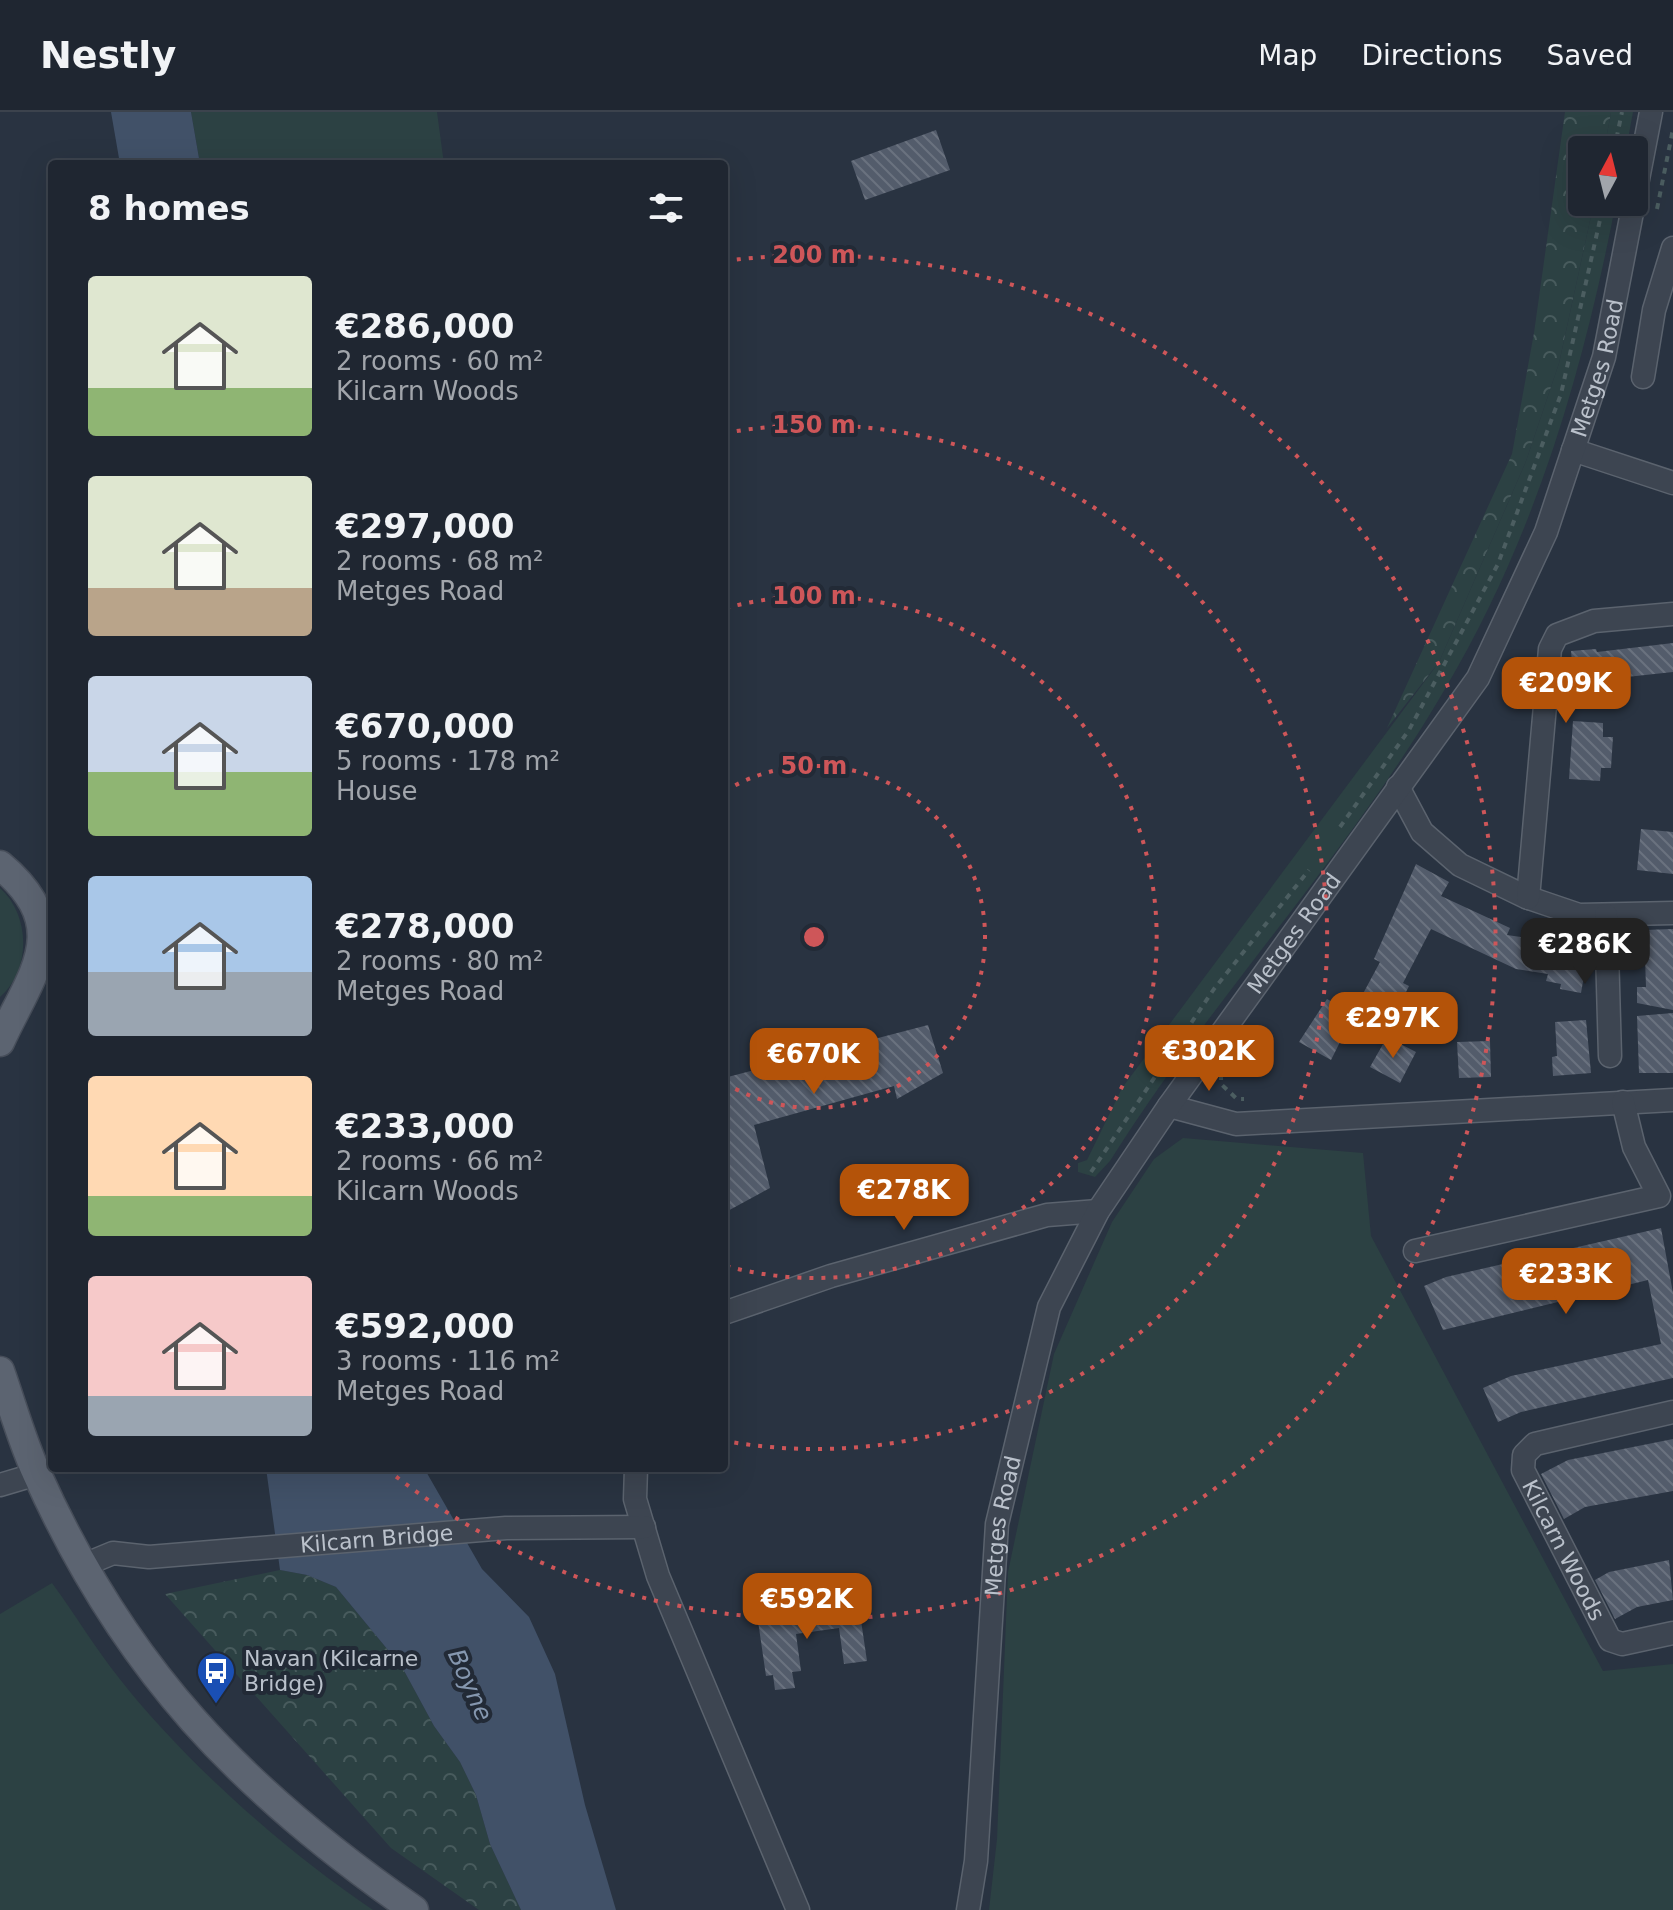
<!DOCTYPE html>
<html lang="en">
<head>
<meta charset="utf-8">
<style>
  body { margin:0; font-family:"DejaVu Sans",sans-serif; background:#272e39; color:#f1f3f6; height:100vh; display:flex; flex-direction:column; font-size:30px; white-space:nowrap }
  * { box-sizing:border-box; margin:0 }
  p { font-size:26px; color:#a1a5ab }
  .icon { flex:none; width:44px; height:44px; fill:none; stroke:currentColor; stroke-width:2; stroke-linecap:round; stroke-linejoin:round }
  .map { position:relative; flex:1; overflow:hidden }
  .panel { position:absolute; left:48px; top:48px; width:680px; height:1312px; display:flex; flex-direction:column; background:#1f2631; border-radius:8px; box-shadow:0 8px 32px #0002,0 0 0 2px #3c434d }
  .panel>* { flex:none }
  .needle { width:52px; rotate:7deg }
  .buttons { position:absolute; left:1568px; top:24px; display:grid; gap:16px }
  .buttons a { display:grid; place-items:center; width:80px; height:80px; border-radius:8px; background:#1f2631; box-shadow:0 8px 32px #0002,0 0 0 2px #3c434d; font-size:40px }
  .price { position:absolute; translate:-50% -68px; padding:0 18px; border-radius:16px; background:#b45309; color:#fff; font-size:26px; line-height:52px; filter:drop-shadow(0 2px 4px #0008) }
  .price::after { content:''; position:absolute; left:50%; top:48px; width:24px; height:18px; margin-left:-12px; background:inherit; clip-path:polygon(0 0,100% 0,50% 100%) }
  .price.current { background:#222; color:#fff }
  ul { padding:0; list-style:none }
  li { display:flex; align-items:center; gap:24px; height:200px; padding:0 40px }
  li span { display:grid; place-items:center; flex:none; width:224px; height:160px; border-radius:8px; color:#555 }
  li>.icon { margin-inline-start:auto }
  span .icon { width:96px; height:96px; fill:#fffc; stroke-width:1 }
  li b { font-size:34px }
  h2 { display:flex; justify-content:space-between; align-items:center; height:96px; padding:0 40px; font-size:34px }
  header { display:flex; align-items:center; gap:48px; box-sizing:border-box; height:112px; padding:0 40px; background:#1f2631; border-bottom:2px solid #3c434d }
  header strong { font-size:38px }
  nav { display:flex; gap:44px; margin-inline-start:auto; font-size:28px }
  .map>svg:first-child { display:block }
</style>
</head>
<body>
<header>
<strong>Nestly</strong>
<nav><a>Map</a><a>Directions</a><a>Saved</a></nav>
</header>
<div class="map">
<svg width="1673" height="1798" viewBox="0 0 1673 1798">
  <defs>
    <pattern id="forest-crowns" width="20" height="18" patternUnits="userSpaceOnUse" patternTransform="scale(2)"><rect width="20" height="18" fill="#2c4143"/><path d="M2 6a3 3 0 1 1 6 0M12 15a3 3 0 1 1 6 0" fill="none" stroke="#485b5d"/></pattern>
    <pattern id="building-back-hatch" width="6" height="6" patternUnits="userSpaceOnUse" patternTransform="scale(2)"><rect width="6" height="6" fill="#535c6b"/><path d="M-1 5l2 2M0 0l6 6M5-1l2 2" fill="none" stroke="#6a727f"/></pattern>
  </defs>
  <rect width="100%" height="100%" fill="#293341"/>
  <!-- green -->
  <path fill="#2c4143" d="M191 0H437L444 52H200Z
    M1611 0H1633L1626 38H1604Z
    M1594 90H1616C1583 261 1534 427 1445 577 1348 744 1212 886 1110 1049L1095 1065 1078 1060V1051L1087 1048 1122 976 1439 550 1526 349 1559 251Z
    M0 776C31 804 31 858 0 885Z
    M1183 1026 1363 1041 1371 1124 1603 1559 1673 1552V1798H989L997 1727 1008 1460 1054 1242 1112 1110 1154 1047Z
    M52 1471C75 1502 95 1536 119 1566 184 1649 286 1740 373 1798H0V1502Z"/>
  <!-- forest -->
  <path fill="url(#forest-crowns)" d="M1565 0H1611L1604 38H1582V90H1594L1559 251 1526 349 1439 550 1387 616 1512 342 1534 221Z
    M280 1458 307 1463 336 1475 402 1555 434 1614 460 1650 476 1683 490 1732 521 1798H479L391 1736 165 1482Z"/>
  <!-- water -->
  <path fill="#415168" d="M111 0H191L200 52H120Z
    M266 1356H424L482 1457 529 1505 555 1562 585 1693 616 1798H521L490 1732 476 1683 460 1650 434 1614 402 1555 336 1475 307 1463 280 1458Z"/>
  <!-- building -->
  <path fill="url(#building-back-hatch)" d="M936 18 950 58 865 88 851 49Z
    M1673 531V560L1599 568 1600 573 1574 575 1571 539 1596 537 1597 540Z
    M1573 609 1603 611V625H1613L1611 656H1601L1600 669 1569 667Z
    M1641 717 1673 720V762L1637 758Z
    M1416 752 1449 770 1441 784 1510 816 1507 823 1589 835 1581 881 1560 877 1561 872 1546 869 1548 862 1516 857 1431 817 1403 871 1409 874 1392 908 1358 891 1380 850 1374 847Z
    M1673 817V898L1637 891V875H1646L1644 818Z
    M1327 887 1354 902 1331 948 1299 930Z
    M1673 901V961H1639L1637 904Z
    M1586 908 1591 961 1553 964 1552 945 1557 944 1555 910Z
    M928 913 943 961 897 987 894 974 754 1013 770 1076 724 1101V966Z
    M1387 925 1416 940 1400 971 1370 955Z
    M1490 929 1491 965 1459 966 1457 930Z
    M1661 1116 1673 1181V1266L1521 1300 1498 1310 1483 1276 1511 1264 1661 1232 1648 1168 1443 1218 1424 1174 1446 1165Z
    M1673 1327V1379L1585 1395 1564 1407 1541 1362 1568 1348Z
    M1669 1448 1673 1488 1637 1495 1615 1507 1595 1468 1609 1460Z
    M859 1495 867 1549 844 1552 839 1516 796 1522 801 1559 792 1560 795 1576 775 1578 773 1563 766 1564 758 1509Z"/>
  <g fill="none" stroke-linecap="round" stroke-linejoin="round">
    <defs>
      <g id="minor">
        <path d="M1634 88 1651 0"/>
        <path d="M1643 265 1654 198 1673 136"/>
        <path d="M1573 338 1673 371"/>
        <path d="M1398 675 1422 720 1460 753 1526 785 1579 803 1673 801"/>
        <path d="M1528 786 1550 537 1557 523 1594 509 1673 502"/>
        <path d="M1606 803 1610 944"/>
        <path d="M1169 994 1236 1012 1673 988"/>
        <path d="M1415 1139 1659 1084 1634 1035 1623 990"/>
        <path d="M724 1201 831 1164 1047 1103 1098 1099"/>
        <path id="s1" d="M1673 1300 1535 1332 1524 1343 1523 1358 1610 1528 1622 1532 1673 1521"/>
        <path d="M636 1356 635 1387 658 1464 798 1798"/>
        <path d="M0 1373 37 1362"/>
        <path id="s2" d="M84 1453 113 1441 149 1445 506 1416 644 1415"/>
        <path id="s3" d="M968 1798 976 1749 997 1412 1049 1195 1098 1099 1169 994 1478 566 1546 420 1604 245 1634 90"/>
      </g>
      <path id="major" d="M0 753C76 816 31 862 0 930
        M0 1259C12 1293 22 1329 37 1362 124 1557 241 1678 414 1798"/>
    </defs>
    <!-- minor casing -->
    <use href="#minor" stroke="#5b636e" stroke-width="25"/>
    <!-- major casing -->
    <use href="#major" stroke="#474e5a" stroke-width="31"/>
    <!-- path -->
    <path stroke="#4c5e61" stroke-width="4" stroke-dasharray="6 6" stroke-linecap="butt" d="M1614 38 1622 0
      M1657 97 1673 17
      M1340 715 1409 618 1498 452 1561 282 1604 90
      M1221 962V972L1237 987H1244
      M1091 1060 1214 877 1309 758"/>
    <!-- minor -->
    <use href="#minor" stroke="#3d4551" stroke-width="22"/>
    <!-- major -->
    <use href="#major" stroke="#5c6471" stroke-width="28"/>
  </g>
  <!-- distance rings -->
  <g fill="none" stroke="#ce5659" stroke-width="4" stroke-dasharray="4 8">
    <path d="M725 679A171 171 0 1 1 725 971"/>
    <path d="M726 496A341 341 0 1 1 726 1154"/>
    <path d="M725 321A512 512 0 1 1 725 1329"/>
    <path d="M725 149A682 682 0 1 1 389 1359"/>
  </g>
  <!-- icons -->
  <defs>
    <symbol id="bus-pin" viewBox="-11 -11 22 30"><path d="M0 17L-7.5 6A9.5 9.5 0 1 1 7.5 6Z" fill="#1a4fb4" stroke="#222a36"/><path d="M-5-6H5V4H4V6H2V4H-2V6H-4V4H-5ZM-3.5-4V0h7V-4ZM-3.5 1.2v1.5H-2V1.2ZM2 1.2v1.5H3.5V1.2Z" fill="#fff"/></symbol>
  </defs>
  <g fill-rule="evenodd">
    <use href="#bus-pin" x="194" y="1537" width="44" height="60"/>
  </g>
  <g text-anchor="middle" stroke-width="8" stroke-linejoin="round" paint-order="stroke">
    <!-- street labels -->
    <g font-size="22" fill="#bac1cb" stroke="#222a36">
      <text dy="8" stroke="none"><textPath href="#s3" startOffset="1706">Metges Road</textPath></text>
      <text dy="8" stroke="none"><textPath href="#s3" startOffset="1058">Metges Road</textPath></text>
      <text dy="8" stroke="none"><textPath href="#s3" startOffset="386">Metges Road</textPath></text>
      <text dy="8" stroke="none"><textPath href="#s2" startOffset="296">Kilcarn Bridge</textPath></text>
      <text dy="8" stroke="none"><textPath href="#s1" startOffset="262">Kilcarn Woods</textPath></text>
    </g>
    <!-- poi labels -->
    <g font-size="22" fill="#bac1cb" stroke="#222a36" text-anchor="start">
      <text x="244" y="1554">Navan (Kilcarne<tspan x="244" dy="25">Bridge)</tspan></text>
    </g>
    <!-- water labels -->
    <g font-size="24" font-style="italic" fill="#8597af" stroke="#222a36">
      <text transform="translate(470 1573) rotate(66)" y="8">Boyne</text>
    </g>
  </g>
  <circle cx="814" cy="825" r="12" fill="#ce5659" stroke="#222a36" stroke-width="4"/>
  <g font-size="24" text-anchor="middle" font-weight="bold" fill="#ce5659" stroke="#222a36" stroke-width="8" stroke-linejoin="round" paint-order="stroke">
    <text x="814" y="151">200 m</text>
    <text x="814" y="321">150 m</text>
    <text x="814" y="492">100 m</text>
    <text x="814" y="662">50 m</text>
  </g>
</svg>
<div class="buttons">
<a><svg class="needle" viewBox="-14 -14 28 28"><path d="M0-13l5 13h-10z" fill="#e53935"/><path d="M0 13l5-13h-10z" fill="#a1a5ab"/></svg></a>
</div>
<b class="price" style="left:1566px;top:613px">€209K</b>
<b class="price current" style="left:1585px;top:874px">€286K</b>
<b class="price" style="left:1393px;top:948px">€297K</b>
<b class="price" style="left:1209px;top:981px">€302K</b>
<b class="price" style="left:814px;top:984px">€670K</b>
<b class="price" style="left:904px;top:1120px">€278K</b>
<b class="price" style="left:1566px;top:1204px">€233K</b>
<b class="price" style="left:807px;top:1529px">€592K</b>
<section class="panel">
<h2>8 homes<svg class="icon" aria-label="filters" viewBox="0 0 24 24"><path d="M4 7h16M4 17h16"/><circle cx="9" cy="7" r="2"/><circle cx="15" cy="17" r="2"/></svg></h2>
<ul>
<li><span style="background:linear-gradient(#dfe7d0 70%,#8fb573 0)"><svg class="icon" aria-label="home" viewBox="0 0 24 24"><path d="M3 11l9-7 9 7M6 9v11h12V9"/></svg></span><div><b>€286,000</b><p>2 rooms · 60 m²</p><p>Kilcarn Woods</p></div></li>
<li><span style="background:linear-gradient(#dfe7d0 70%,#b9a48a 0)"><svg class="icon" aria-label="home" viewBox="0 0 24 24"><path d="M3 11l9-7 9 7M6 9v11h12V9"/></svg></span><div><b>€297,000</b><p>2 rooms · 68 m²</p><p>Metges Road</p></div></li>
<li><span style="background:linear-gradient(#c9d6e8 60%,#8fb573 0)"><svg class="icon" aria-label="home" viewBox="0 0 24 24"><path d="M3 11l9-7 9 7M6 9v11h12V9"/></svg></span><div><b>€670,000</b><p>5 rooms · 178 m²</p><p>House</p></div></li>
<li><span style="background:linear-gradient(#a9c7e8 60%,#9aa5b1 0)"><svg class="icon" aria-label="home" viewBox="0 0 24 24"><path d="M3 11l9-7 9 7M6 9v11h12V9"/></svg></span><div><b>€278,000</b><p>2 rooms · 80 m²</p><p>Metges Road</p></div></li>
<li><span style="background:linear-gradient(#ffd9b3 75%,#8fb573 0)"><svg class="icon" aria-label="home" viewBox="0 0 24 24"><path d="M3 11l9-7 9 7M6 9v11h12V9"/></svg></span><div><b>€233,000</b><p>2 rooms · 66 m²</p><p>Kilcarn Woods</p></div></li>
<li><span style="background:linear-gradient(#f6c9c9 75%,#9aa5b1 0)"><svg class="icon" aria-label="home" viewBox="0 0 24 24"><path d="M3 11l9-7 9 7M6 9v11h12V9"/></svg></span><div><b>€592,000</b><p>3 rooms · 116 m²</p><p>Metges Road</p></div></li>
</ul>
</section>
</div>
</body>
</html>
